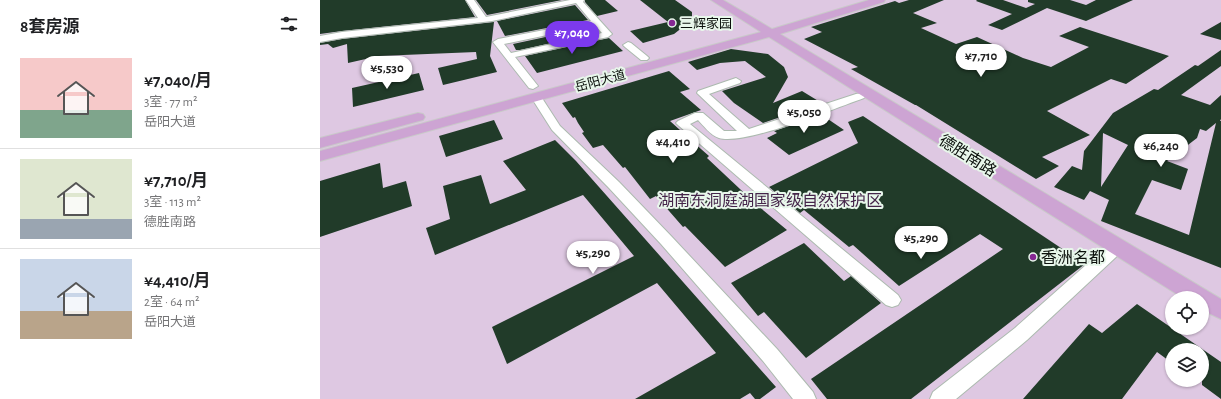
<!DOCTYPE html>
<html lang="zh">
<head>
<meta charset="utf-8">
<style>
  body { margin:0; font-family:"Alegreya Sans","Noto Sans SC",sans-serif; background:#f6f6f6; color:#202124; height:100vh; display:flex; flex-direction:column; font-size:15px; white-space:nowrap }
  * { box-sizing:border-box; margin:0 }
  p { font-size:13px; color:#757577 }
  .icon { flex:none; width:22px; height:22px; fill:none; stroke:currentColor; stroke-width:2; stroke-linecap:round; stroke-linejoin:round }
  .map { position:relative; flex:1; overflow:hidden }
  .side { display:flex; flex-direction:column; background:#fff; width:320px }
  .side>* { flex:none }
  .fabs { position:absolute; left:845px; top:291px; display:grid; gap:8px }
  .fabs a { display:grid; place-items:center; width:44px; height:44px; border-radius:50%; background:#fff; box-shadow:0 1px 3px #0004; font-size:20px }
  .price { position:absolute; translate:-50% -34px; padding:0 9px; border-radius:14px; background:#fff; color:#222; font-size:13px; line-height:26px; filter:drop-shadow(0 1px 2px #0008) }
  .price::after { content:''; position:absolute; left:50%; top:24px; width:12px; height:9px; margin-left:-6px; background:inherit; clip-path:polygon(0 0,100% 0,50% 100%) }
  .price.current { background:#7c3aed; color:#fff }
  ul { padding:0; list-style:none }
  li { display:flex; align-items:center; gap:12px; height:100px; padding:0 20px }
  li+li { border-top:1px solid #e0e0e0 }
  li span { display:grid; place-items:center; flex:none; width:112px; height:80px; border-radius:0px; color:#555 }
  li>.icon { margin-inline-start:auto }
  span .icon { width:48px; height:48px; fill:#fffc; stroke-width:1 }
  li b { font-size:17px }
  h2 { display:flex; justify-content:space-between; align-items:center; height:48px; padding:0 20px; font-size:17px }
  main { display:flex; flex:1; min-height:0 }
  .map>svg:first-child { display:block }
</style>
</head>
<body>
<main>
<section class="side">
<h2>8套房源<svg class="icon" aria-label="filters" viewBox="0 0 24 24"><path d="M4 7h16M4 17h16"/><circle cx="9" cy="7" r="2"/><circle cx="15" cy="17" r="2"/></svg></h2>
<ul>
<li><span style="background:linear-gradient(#f6c9c9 65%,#7fa58c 0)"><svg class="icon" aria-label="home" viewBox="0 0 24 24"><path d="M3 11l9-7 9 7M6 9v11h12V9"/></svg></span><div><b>¥7,040/月</b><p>3室 · 77 m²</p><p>岳阳大道</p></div></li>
<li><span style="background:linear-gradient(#dfe7d0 75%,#9aa5b1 0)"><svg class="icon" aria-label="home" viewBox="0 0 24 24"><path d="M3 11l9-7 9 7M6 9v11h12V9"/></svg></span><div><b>¥7,710/月</b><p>3室 · 113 m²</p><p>德胜南路</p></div></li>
<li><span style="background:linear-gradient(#c9d6e8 65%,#b9a48a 0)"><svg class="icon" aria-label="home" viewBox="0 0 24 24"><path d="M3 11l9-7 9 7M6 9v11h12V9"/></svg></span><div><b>¥4,410/月</b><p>2室 · 64 m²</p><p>岳阳大道</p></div></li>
</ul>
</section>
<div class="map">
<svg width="901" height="399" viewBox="0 0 901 399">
  <rect width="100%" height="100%" fill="#dbe9de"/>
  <!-- green -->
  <path fill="#dec8e2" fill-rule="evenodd" d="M0 0H901V399H0ZM852 298H882V328H852ZM852 350H882V380H852Z"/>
  <!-- building -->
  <path fill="#213b29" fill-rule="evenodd" d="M0 0H145L155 17 22 31 0 34Z
    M156 0H242L167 15Z
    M265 0H285L298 11 277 16 265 2Z
    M320 0H355L372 12V20L354 34 323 43 310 31 348 22Z
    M589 0H624L593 13 617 23 601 28 636 44 657 37 703 58 731 67 769 47 739 36 760 27 849 56 806 84 791 79 727 111 770 135 722 157 739 166 716 179 596 105H595L531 69 538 67 484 39 502 32 491 27 575 1 579 3Z
    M657 0H683L706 8 715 4 708 2V0H750L766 5 776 0H813L766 21 727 8 682 30 668 25 692 14 656 1Z
    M255 5 268 20 185 36 177 21Z
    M174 22 170 56 177 72 123 85 118 68 157 59 156 52 59 56 28 63 27 44 13 48 8 44 0 45V43L22 39Z
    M901 22V40L880 34Z
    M272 27 277 33 200 50H196L193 44Z
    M289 38 303 51 217 73 205 56Z
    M411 49 448 54 464 67 468 77 453 103 482 91 500 102 489 107H490L443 123 414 103 402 91 446 77 425 61 400 63 377 70 368 62Z
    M901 50V66L861 95 890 105 901 95V119L900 121H901V268L781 221 789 200 770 191 764 200 734 187 752 166 762 170 764 151 793 113 834 89 838 90 875 65 878 66ZM896 123 869 235 815 214 832 180 861 190 868 169 847 161 877 138 880 129 886 131ZM783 133 808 145 781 187Z
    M349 71 370 89 360 92 381 110 350 121 381 149 389 156 387 158 437 205 467 230 405 267 365 226 363 227 336 196 330 199 305 167 303 168 283 145 273 148 262 133 264 132 258 123 255 117 253 118 242 103Z
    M99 73 104 90 33 107 32 88Z
    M502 115 524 130 469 155 447 138 457 133 454 131Z
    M543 116 765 264 591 399H507L491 379 683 249 660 234 579 286 533 245 529 247 484 210 480 213 449 187 538 143 528 122Z
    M174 120 183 139 126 157 119 136Z
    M235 140 256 161 456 387 440 399H435L430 393 420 399H315L396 353 337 283 187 364 172 327 314 256 263 195 115 255 106 228 130 219 123 186 161 175 170 204 206 190 183 161Z
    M60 163 63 188 86 181 92 206 0 237V181Z
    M484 243 524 281 531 276 561 303 486 358 444 312 438 316 411 283Z
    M817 304 901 362V399L882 385V350H852V363L837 352 802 399H703L769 324 782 333Z"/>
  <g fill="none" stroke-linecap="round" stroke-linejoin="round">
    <defs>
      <path id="minor" d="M146 0H154L166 17 250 0H264L263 2 292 34 288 37 195 57 218 86 213 89 209 88 173 42 178 39 271 21 256 3 172 21 22 38 0 42V36L22 32 158 18ZM275 25 282 33 191 53 184 44Z
        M308 42 311 43 327 56 329 58 327 60H321L305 47 303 45Z
        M416 78 421 81 420 83 389 94 429 129 536 94H544L545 96 544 98C516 108 423 146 399 138 391 136 383 125 378 120L370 124 578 295 581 300 578 305 572 307 566 305 358 125 356 123 358 121 375 113H383L404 131H417L377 93 378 91Z
        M216 94 220 95 240 126 299 182 351 236 457 349 493 392 496 399H473L443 361 341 244 289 188 232 130 211 97Z
        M790 247 796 249 798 253 796 257 707 340 636 399H610L613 392 695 328 784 249Z"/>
      <path id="major" d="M391 0H403L452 29 549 0H565L564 2 460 34 901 299V319L882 310V298H863L449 37 0 161V151L441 32Z
        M98 113 103 114 105 117 103 120 0 148V138Z"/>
    </defs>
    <!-- minor casing -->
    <use href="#minor" stroke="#acbaaf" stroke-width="2"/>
    <!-- major casing -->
    <use href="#major" stroke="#c9cac9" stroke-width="2"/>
    <!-- minor -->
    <use href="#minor" fill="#fff" fill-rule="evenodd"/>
    <!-- major -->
    <use href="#major" fill="#cda4d3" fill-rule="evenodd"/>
  </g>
  <!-- markers -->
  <g fill="#852893" stroke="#e8f7eb" stroke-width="1.5">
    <circle cx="352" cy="23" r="4"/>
    <circle cx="713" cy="257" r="4"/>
  </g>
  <g text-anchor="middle" stroke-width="4" stroke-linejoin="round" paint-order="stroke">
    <!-- far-poi labels -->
    <g font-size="13" fill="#0a0f0b" stroke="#e8f7eb" text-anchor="start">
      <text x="360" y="28">三辉家园</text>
    </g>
    <!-- far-street labels -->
    <g font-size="13" fill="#0a0f0b" stroke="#e8f7eb">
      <text transform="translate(280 80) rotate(-15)" y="5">岳阳大道</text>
    </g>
    <!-- street labels -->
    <g font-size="16" fill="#0a0f0b" stroke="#e8f7eb">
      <text transform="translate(648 155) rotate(32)" y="6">德胜南路</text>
    </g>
    <!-- park labels -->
    <g font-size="16" fill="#45254a" stroke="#e8f7eb">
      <text x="450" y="206">湖南东洞庭湖国家级自然保护区</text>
    </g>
    <!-- poi labels -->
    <g font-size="16" fill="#0a0f0b" stroke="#e8f7eb" text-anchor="start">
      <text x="721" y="263">香洲名都</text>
    </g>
  </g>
</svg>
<div class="fabs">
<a><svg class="icon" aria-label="locate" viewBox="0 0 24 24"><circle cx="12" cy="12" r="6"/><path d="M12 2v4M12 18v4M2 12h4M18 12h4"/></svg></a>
<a><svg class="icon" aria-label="layers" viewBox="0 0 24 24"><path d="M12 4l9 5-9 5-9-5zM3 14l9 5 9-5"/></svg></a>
</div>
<b class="price current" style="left:252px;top:55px">¥7,040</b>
<b class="price" style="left:661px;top:78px">¥7,710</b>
<b class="price" style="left:67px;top:90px">¥5,530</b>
<b class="price" style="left:484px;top:134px">¥5,050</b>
<b class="price" style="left:353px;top:164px">¥4,410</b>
<b class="price" style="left:841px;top:168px">¥6,240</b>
<b class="price" style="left:601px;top:260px">¥5,290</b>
<b class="price" style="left:273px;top:275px">¥5,290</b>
</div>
</main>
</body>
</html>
